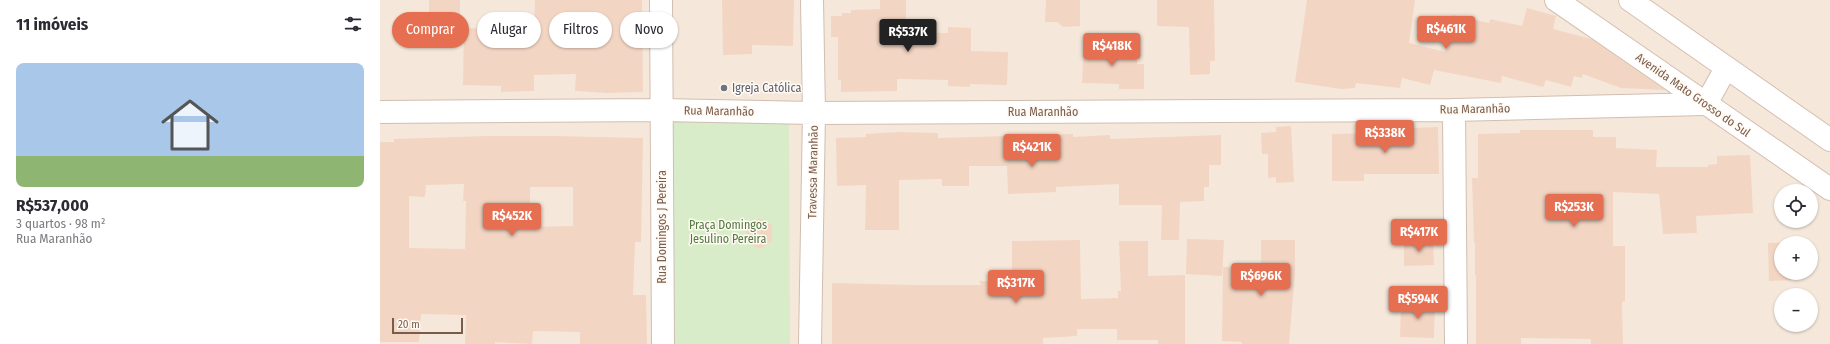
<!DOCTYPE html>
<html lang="pt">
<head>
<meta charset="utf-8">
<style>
  body { margin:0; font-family:"Fira Sans Condensed",sans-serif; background:#f2f2f3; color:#2b2b33; height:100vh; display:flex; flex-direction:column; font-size:15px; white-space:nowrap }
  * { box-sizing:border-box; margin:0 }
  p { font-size:13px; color:#7c7c81 }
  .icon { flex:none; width:22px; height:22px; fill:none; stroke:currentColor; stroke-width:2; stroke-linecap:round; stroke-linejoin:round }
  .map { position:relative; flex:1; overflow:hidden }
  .sheet { display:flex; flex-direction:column; background:#fff; width:380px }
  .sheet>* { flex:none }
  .guide { position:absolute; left:12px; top:12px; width:380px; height:36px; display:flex; gap:8px }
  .fabs { position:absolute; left:1394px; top:184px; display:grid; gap:8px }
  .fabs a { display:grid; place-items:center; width:44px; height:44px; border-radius:50%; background:#fff; box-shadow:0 1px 3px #0004; font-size:20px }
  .scale { position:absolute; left:12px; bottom:10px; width:71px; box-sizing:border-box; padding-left:4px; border:2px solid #7a5c4d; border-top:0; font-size:11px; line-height:14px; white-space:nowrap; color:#7a5c4d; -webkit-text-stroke:3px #fffaf3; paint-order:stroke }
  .price { position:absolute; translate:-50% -34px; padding:0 9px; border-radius:4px; background:#e76f51; color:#fff; font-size:13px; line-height:26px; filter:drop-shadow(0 1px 2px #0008) }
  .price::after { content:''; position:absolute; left:50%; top:24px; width:12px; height:9px; margin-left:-6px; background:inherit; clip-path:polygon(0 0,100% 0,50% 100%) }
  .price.current { background:#222; color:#fff }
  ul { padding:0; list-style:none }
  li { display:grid; align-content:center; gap:8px; height:212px; padding:0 16px }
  li span { display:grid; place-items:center; height:124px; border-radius:8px; color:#555 }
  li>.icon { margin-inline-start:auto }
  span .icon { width:72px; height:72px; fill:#fffc; stroke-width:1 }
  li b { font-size:17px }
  h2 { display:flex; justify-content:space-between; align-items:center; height:48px; padding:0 16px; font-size:17px }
  .pill { padding:0 14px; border-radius:18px; background:#fff; box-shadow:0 1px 3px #0004; font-size:14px; line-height:36px }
  .pill.current { background:#e76f51; color:#fff }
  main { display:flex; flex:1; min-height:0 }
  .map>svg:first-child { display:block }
</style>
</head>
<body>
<main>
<section class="sheet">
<h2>11 imóveis<svg class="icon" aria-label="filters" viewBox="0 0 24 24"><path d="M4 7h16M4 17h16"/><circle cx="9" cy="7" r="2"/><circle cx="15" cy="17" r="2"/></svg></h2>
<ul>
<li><span style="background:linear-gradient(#a9c7e8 75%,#8fb573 0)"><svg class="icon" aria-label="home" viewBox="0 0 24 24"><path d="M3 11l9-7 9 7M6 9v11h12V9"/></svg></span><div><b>R$537,000</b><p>3 quartos · 98 m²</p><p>Rua Maranhão</p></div></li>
</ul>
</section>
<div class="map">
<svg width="1450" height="344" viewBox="0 0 1450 344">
  <rect width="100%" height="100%" fill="#fdf6ec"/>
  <!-- residential -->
  <path fill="#f5e8da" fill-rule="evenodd" d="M0 0H1450V344H0ZM1401 191H1431V221H1401ZM1401 243H1431V273H1401ZM1401 295H1431V325H1401Z"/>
  <!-- green -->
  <path fill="#d8ecc9" d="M409 117 410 344H287L288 120Z"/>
  <!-- building -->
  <path fill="#f3d5c3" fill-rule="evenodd" d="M49 0H80V32L49 33Z
    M155 0H262L263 92 227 93 195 91 196 74 154 75V91L121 92V86L83 85 84 28 113 29 112 39H154Z
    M342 0H414L413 46 372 45V54L343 55Z
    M500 0H526V32L568 33V27L591 28V51L628 52 627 85 590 84V87L568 86V80L517 79V91L461 92V80H458V37H451V16H462V13H471V10L500 9Z
    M666 0H700V26L683 27 677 22H665Z
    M777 0H834L835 61H830V74L810 75 809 27 777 26Z
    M927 0H1035L1029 43 1065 52 1072 15 1109 23 1110 19 1142 26 1147 8 1176 16 1173 29 1211 39 1285 90 1241 88 1203 74 1202 78 1194 76 1191 87 1166 80 1163 87 1122 76 1121 83 1054 70 1050 85 1022 78 1020 88 976 83 975 88 961 89 915 82Z
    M704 42 727 43 726 49H757V64H764V89H739V84L702 83Z
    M911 126 914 182 896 183V177L888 178V154H882L881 133 896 132V127Z
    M1058 127 1059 174H984V181H952V134L1009 133V129Z
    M1140 130H1213V137H1236V148L1277 150 1276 167H1328V165L1337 164V156L1370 155 1373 213 1316 216 1317 233 1283 234 1279 194 1233 192V246H1245V301L1242 302 1243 344H1211V339L1141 338V344H1096V275H1095V243H1094L1092 178H1098V134L1140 133Z
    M519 132 558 133V138L693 134V137L730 135V139L841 135V165H829V187H824V201L800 202 799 240H781L782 205H739V184L676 187V192L628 194 627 166H589V186H562V179L519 180V230H485L486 185 457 186 456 138 486 137V134Z
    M108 136H173L263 138 261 242H255L253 295H266L267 344H200V332L153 331 152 344 115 342V344H85L86 315 41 314 39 342H0V142H14V139ZM84 184 83 201H86L85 249 29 248V196L45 197 46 185ZM150 187H193V226L150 227Z
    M379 218 392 225V241L380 249 368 243 366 227Z
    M807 239 844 240 842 276 806 274Z
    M700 240 701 299 738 298V291H741L739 241H768V276L805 275V344H778V340H737V329H697V336L663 338V344H452V283L535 285H601L599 281 632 282V241Z
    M881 240H915V273L909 344H862V342L842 341 843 267 881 268Z
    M1053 240 1054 265 1024 266V241Z
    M1413 242 1401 243V273H1414V280L1389 281 1388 243Z
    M1021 303 1055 304 1054 338 1020 337Z"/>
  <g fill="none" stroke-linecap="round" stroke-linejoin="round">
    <defs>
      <path id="street" d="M281 0 283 344
        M1074 110 1076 344
        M0 112 281 110 434 113 1074 110 1326 104 1346 68
        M430 344 434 113 432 0"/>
      <path id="secondary" d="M1176 0 1450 189
        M1250 0 1450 140"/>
    </defs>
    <!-- street casing -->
    <use href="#street" stroke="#d1beb0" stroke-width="24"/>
    <!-- secondary casing -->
    <use href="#secondary" stroke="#d6c0b0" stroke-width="24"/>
    <!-- street -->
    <use href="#street" stroke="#fff" stroke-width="22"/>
    <!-- secondary -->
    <use href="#secondary" stroke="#fff" stroke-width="22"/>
  </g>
  <!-- markers -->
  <circle fill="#6b7280" stroke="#fffaf3" stroke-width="1.5" cx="344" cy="88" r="4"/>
  <g text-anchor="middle" stroke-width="3" stroke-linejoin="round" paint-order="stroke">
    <!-- worship labels -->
    <g font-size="12" fill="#5b616d" stroke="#fffaf3" text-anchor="start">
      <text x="352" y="92">Igreja Católica</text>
    </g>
    <!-- street labels -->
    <g font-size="12" fill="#7a5c4d" stroke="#fffaf3">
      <text transform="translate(1313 95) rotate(35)" y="4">Avenida Mato Grosso do Sul</text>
      <text transform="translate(1095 109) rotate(-1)" y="4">Rua Maranhão</text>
      <text transform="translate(339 111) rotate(1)" y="4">Rua Maranhão</text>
      <text x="663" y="116">Rua Maranhão</text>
      <text transform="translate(433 172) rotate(-89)" y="4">Travessa Maranhão</text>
      <text transform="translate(282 227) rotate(-90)" y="4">Rua Domingos J Pereira</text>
    </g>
    <!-- park labels -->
    <g font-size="12" fill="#537a41" stroke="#fffaf3">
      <text x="348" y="229">Praça Domingos<tspan x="348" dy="14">Jesulino Pereira</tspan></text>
    </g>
  </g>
</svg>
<div class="fabs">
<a><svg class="icon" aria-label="locate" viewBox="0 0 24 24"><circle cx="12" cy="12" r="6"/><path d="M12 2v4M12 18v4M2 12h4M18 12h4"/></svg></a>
<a>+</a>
<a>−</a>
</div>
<div class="scale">20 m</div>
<b class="price" style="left:1066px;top:50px">R$461K</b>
<b class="price current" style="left:528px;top:53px">R$537K</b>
<b class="price" style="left:732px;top:67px">R$418K</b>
<b class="price" style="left:1005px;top:154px">R$338K</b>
<b class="price" style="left:652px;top:168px">R$421K</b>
<b class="price" style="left:1194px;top:228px">R$253K</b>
<b class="price" style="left:132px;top:237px">R$452K</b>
<b class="price" style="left:1039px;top:253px">R$417K</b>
<b class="price" style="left:881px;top:297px">R$696K</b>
<b class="price" style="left:636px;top:304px">R$317K</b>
<b class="price" style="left:1038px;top:320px">R$594K</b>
<div class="guide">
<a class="pill current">Comprar</a>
<a class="pill">Alugar</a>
<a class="pill">Filtros</a>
<a class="pill">Novo</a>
</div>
</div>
</main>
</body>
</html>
